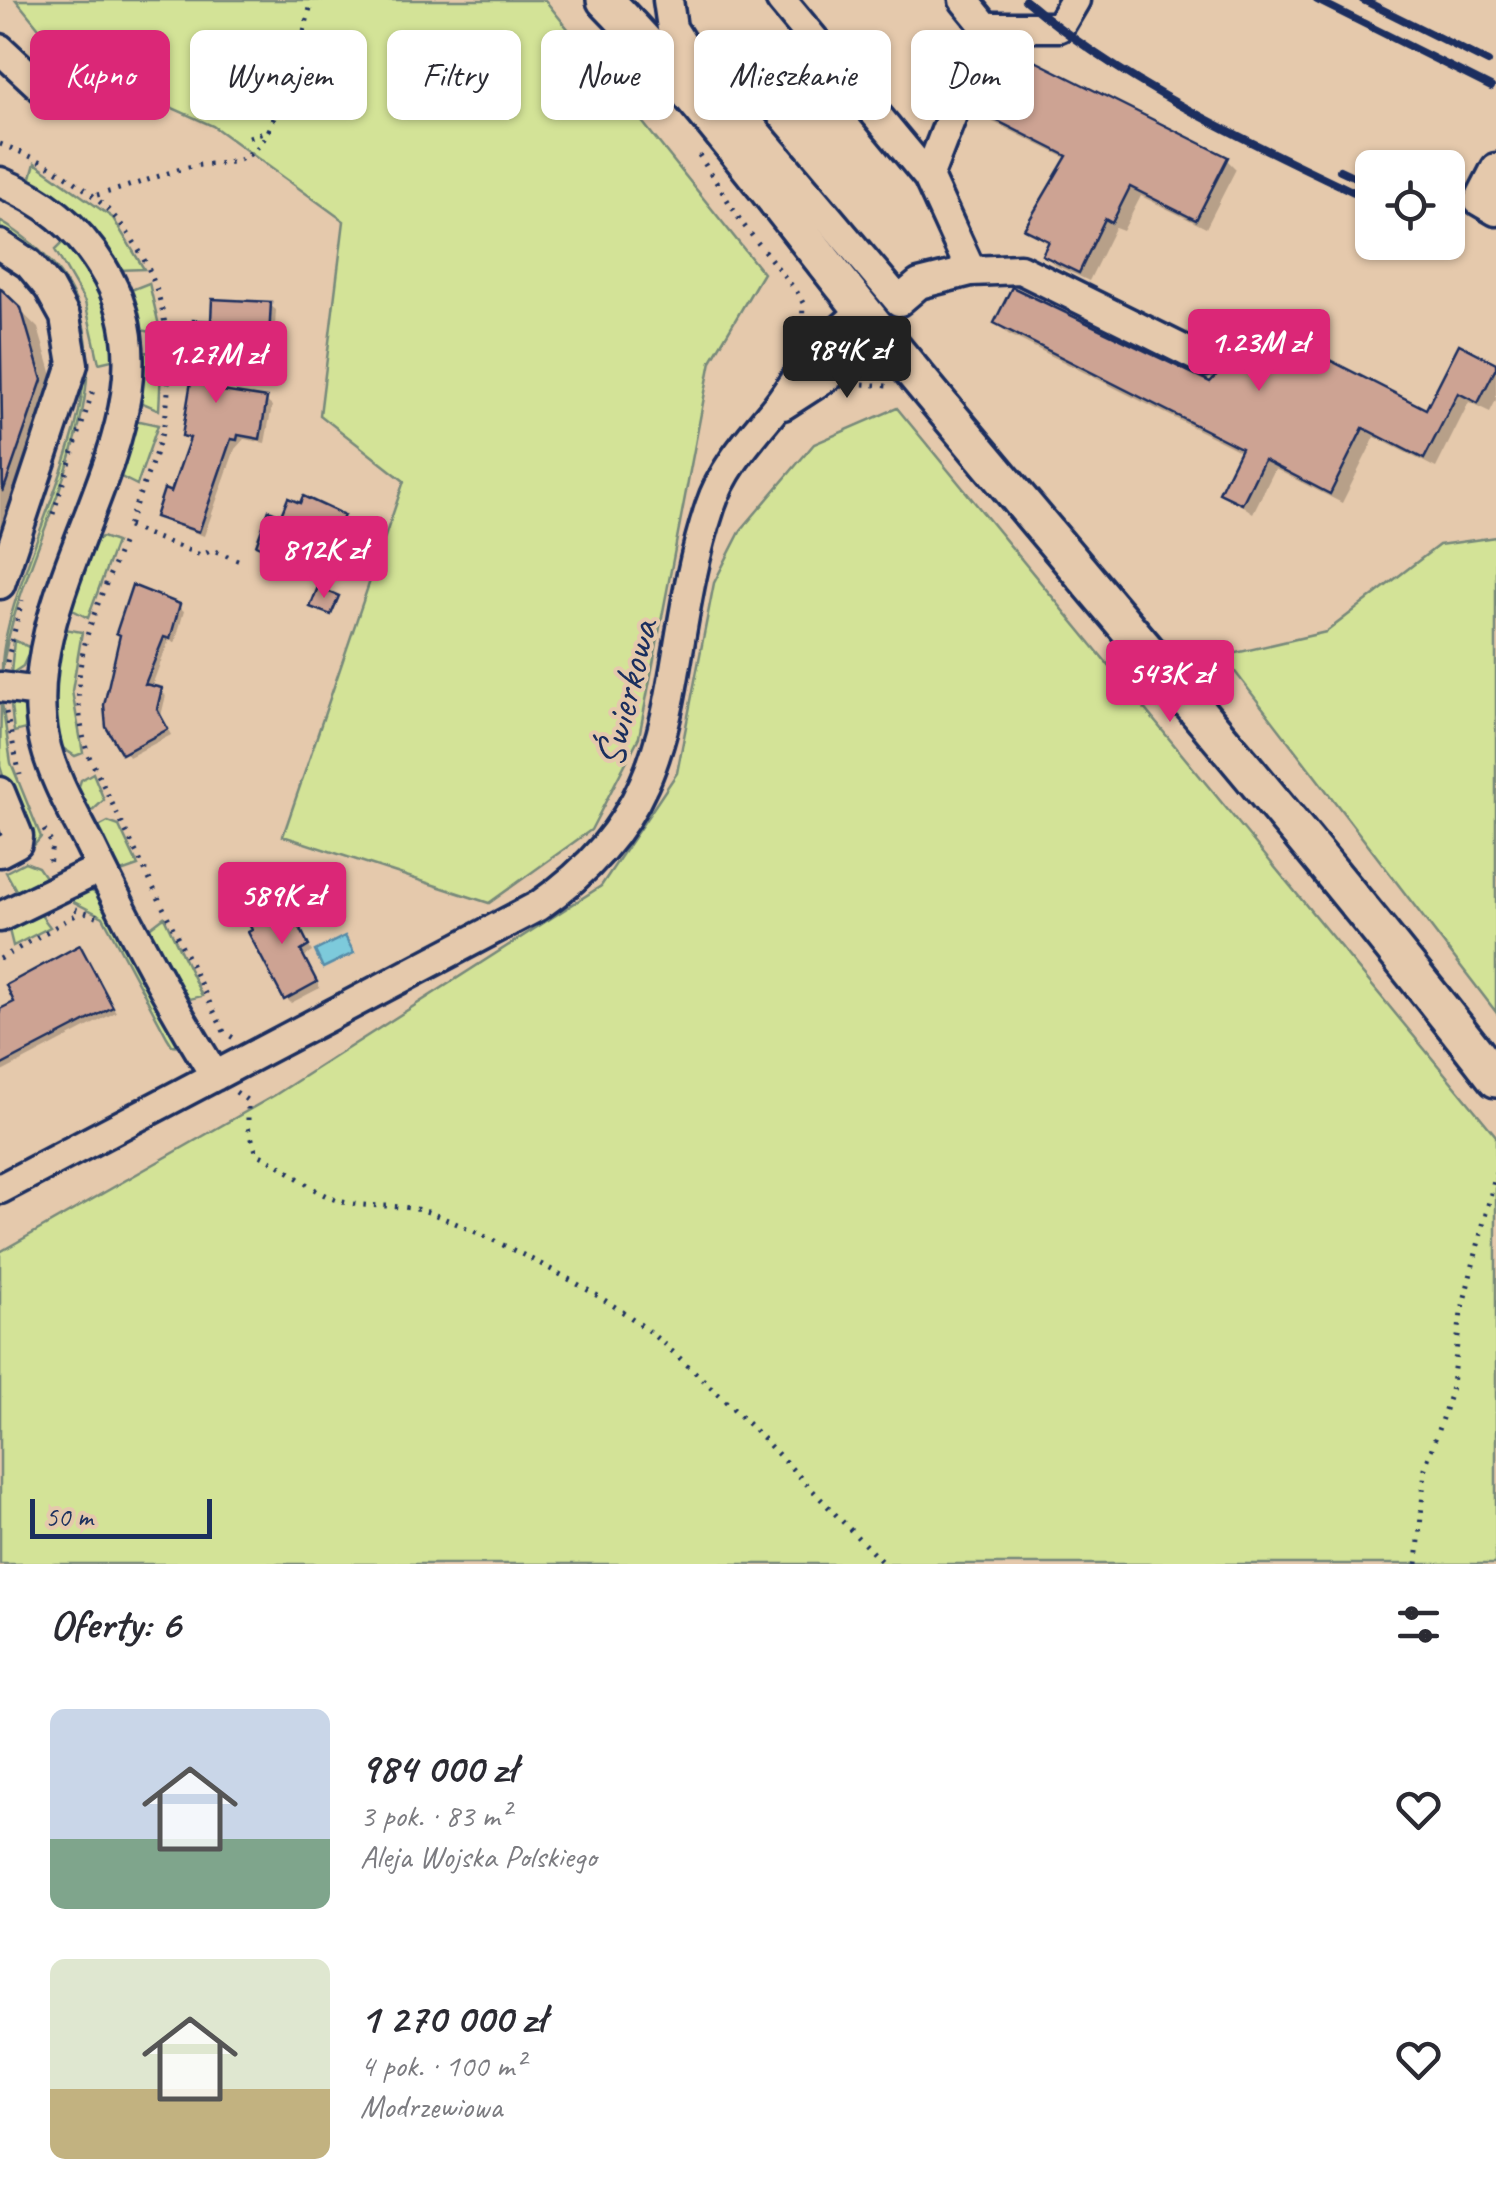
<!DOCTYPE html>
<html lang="pl">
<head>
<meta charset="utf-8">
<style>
  body { margin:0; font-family:Caveat,sans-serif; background:#f2f2f3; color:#2b2b33; height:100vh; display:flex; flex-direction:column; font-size:38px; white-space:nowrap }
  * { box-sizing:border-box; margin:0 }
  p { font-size:32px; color:#7c7c81 }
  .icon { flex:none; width:55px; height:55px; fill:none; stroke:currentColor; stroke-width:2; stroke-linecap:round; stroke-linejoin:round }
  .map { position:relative; height:1564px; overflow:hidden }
  .side { display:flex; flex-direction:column; background:#fff; flex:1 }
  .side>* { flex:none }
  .banner { position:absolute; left:30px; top:30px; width:1438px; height:90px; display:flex; gap:20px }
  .fabs { position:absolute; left:1355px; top:150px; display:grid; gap:20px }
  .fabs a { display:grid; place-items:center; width:110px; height:110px; border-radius:15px; background:#fff; box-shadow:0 2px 8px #0004; font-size:50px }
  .scale { position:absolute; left:30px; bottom:25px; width:182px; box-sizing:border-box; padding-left:10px; border:5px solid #1b2f5e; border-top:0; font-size:28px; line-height:35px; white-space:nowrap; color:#1b2f5e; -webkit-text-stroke:8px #e5c9ac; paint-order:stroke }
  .price { position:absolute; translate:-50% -85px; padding:0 22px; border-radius:10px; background:#db2777; color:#fff; font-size:32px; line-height:65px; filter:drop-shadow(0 2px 5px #0008) }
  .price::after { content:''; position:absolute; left:50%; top:60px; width:30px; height:22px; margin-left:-15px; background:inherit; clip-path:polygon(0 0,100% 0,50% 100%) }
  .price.active { background:#222; color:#fff }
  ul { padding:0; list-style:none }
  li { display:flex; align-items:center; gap:30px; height:250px; padding:0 50px }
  li span { display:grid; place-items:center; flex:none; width:280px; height:200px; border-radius:15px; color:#555 }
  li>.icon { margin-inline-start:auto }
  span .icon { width:120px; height:120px; fill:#fffc; stroke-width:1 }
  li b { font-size:42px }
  h2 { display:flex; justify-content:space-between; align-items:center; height:120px; padding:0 50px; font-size:42px }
  .pill { padding:0 35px; border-radius:15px; background:#fff; box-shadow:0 2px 8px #0004; font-size:35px; line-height:90px }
  .pill.active { background:#db2777; color:#fff }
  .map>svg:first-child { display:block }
</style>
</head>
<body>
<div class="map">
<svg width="1496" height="1564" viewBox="0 0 1496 1564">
  <rect width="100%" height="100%" fill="#e5c9ac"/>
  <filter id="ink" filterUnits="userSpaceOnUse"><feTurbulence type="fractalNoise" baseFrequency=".01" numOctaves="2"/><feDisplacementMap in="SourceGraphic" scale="20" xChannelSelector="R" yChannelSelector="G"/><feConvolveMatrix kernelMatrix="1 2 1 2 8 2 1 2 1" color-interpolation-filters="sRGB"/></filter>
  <g filter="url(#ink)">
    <!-- green -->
    <path fill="#d3e397" stroke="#77897a" stroke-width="2.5" d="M16 0H545L763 273 711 361 639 737 591 830 489 903 283 836 404 481 320 415 344 221 213 126 65 60Z
      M35 163 113 218 144 269 117 270 56 199 30 181Z
      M0 221C186 332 21 519 2 672 0 588 106 417 79 347 68 318 20 261 0 232Z
      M65 240C95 275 112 312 116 359L99 363 85 302 55 250Z
      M149 283 161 334 136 329 126 292Z
      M162 351 159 410 138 401 140 353Z
      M897 408 1496 1136V1564H0V1252L275 1095 601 886 677 773 714 583 741 530 814 444Z
      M140 421 158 425 137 485 115 474 133 423Z
      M102 537 116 542 88 618 67 607 92 541Z
      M1496 537V1012L1223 656 1326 632 1439 545Z
      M59 628 82 632 72 691 83 753 75 756 58 745 50 690Z
      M14 640 31 648 23 666 11 674Z
      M1 697 11 763 41 837 30 850 0 865 9 795 0 766Z
      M10 697 27 710 26 729 14 732Z
      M93 773 104 800 88 815 77 792 81 780Z
      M108 822 119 826 138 866 118 873 95 829Z
      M25 862 38 867 47 880 23 893 16 890 6 872Z
      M88 890 102 895 182 1046 172 1045 167 1037 103 917 74 902 69 893Z
      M38 911 50 927 13 946 8 926Z
      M164 917 202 996 185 1000 148 929Z"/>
    <!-- water -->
    <path fill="#7dcadb" stroke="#568ca9" stroke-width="2.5" d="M345 936 354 953 323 968 315 951Z"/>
    <!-- shadow -->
    <path fill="#0003" d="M983 112 1226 159 1236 169 1206 228 1141 196 1123 231 1115 228 1089 281 1055 265 1045 255 1050 245 1027 229 1068 159 993 122Z
      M0 291 38 328 59 399 0 566Z
      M270 305 276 310 273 361 228 359 227 394 266 401 272 406 265 443 244 439 235 449 204 536 163 521 158 516 172 495 191 442 185 435 214 323Z
      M997 323 1211 385 1427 412 1496 366V400L1490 412 1469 402 1436 468 1375 437 1342 503 1275 469 1253 513 1222 492 1242 452 1008 334Z
      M283 518H342L347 523 327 577 259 544Z
      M178 606 184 611 175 643 169 640 151 688 166 695 161 716 171 735 129 757 109 726Z
      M284 900 312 952 304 957 320 988 291 1003 286 998Z
      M80 948 116 1012 0 1073V1012L18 1003Z"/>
    <!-- building -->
    <path fill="#cda393" stroke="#1b2f5e" stroke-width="2.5" d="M1011 49 1228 157 1196 220 1130 187 1112 223 1105 219 1079 273 1042 255 1049 241 1024 229 1067 156 980 112Z
      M1012 287 1210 382 1221 370 1243 316 1426 409 1459 344 1496 363V368L1478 403 1458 393 1424 459 1363 428 1330 494 1264 460 1242 504 1219 493 1241 448 994 323Z
      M0 288 21 308 42 380 3 492Z
      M212 299 271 302 268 357 224 354 222 391 267 398 260 439 238 435 237 440 231 439 199 532 155 517 164 489 171 492 190 438 182 436 194 363 193 320 211 321Z
      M303 496 344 515 322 574 256 545 269 510 281 515 288 498 300 503Z
      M132 585 180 604 170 639 164 637 145 684 162 688 157 709 168 729 122 754 106 727 104 705 120 635 116 633Z
      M318 587 339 596 331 615 310 607Z
      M285 897 309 946 301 951 317 982 284 1000 248 932 252 930 246 918Z
      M80 945 113 1007 0 1066V1009L14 1002 6 985Z"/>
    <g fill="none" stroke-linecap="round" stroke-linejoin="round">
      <defs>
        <path id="minor" d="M668 0 672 28 684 47 899 301 919 284 971 271 1020 269 1206 361
          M781 0 928 177
          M964 0 986 27
          M0 49 43 89
          M1496 168 1479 201 1496 211
          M0 182C45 201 76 225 102 267 195 415 12 578 44 739 52 776 72 810 89 843 127 922 169 1001 215 1076
          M0 245 29 264 49 288 65 317 73 364 0 584
          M971 271 928 177 986 27H1059L1075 0
          M783 405 885 339
          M0 687 40 692
          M0 792 18 836 17 843 0 852
          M0 917 101 868
          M0 1189 538 906C697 797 657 666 710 507 722 470 747 442 772 412 787 395 797 374 812 357 827 340 846 326 863 310"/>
        <path id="major" d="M605 0C708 105 792 225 885 338 1088 585 1300 825 1496 1079"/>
      </defs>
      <!-- minor casing -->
      <use href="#minor" stroke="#1b2f5e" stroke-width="35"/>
      <!-- major casing -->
      <use href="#major" stroke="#1b2f5e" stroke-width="42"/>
      <!-- path -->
      <path stroke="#1b2f5e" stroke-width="5" stroke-dasharray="2.5 8" stroke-linecap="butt" d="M249 137 269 130 296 64 312 0
        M0 144C125 189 182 279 166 413 161 451 138 492 127 530
        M699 155 742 223 797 292 803 303 802 331
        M97 195C126 188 152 178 181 169 219 157 245 176 269 130
        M863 384 887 386
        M53 514 94 387
        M128 527 201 555 213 550 240 561
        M122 544C92 622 64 665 87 752L224 1032 235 1039
        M7 662 22 600
        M6 712 20 775
        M44 830 52 844 49 866
        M75 909 97 916
        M0 959 79 913
        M236 1092 248 1101V1127L257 1154C287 1165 311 1194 343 1202 373 1209 403 1202 433 1214 490 1236 600 1291 646 1329 732 1400 805 1485 884 1564
        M1417 1564 1425 1468 1451 1392 1461 1313 1496 1173"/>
      <!-- minor -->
      <use href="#minor" stroke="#e5c9ac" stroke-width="28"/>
      <!-- major -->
      <use href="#major" stroke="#e5c9ac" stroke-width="35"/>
      <!-- rail -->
      <path stroke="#1b2f5e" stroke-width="8" d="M1025 0C1121 82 1242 139 1356 193
        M1317 0 1491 87
        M1363 0 1488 62
        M1340 170 1372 185"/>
    </g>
  </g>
  <g text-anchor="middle" stroke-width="8" stroke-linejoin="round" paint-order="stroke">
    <!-- street labels -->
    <g font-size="42" fill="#1b2f5e" stroke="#e5c9ac">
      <text transform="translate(625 693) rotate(-76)" y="15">Świerkowa</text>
    </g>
  </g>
</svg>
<div class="fabs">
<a><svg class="icon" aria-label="locate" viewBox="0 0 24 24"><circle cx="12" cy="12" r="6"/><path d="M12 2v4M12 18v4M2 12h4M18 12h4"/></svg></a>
</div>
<div class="scale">50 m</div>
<b class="price" style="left:1259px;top:394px">1.23M zł</b>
<b class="price active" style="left:847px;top:401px">984K zł</b>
<b class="price" style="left:216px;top:406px">1.27M zł</b>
<b class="price" style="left:324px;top:601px">812K zł</b>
<b class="price" style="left:1170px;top:725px">543K zł</b>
<b class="price" style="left:282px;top:947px">589K zł</b>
<div class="banner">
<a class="pill active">Kupno</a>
<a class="pill">Wynajem</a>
<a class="pill">Filtry</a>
<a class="pill">Nowe</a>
<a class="pill">Mieszkanie</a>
<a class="pill">Dom</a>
</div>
</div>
<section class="side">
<h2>Oferty: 6<svg class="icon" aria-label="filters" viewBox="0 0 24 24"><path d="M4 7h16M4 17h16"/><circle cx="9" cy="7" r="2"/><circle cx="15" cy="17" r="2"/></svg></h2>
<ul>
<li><span style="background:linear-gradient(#c9d6e8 65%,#7fa58c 0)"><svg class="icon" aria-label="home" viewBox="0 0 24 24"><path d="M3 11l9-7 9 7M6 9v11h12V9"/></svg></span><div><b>984 000 zł</b><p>3 pok. · 83 m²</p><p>Aleja Wojska Polskiego</p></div><svg class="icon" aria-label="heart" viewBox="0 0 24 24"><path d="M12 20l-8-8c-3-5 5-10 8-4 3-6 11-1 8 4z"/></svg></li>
<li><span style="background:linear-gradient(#dfe7d0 65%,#c2b280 0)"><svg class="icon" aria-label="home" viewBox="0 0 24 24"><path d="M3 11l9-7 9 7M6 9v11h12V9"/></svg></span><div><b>1 270 000 zł</b><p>4 pok. · 100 m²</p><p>Modrzewiowa</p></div><svg class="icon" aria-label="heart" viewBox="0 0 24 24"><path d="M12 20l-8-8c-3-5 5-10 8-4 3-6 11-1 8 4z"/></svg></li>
</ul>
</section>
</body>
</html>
